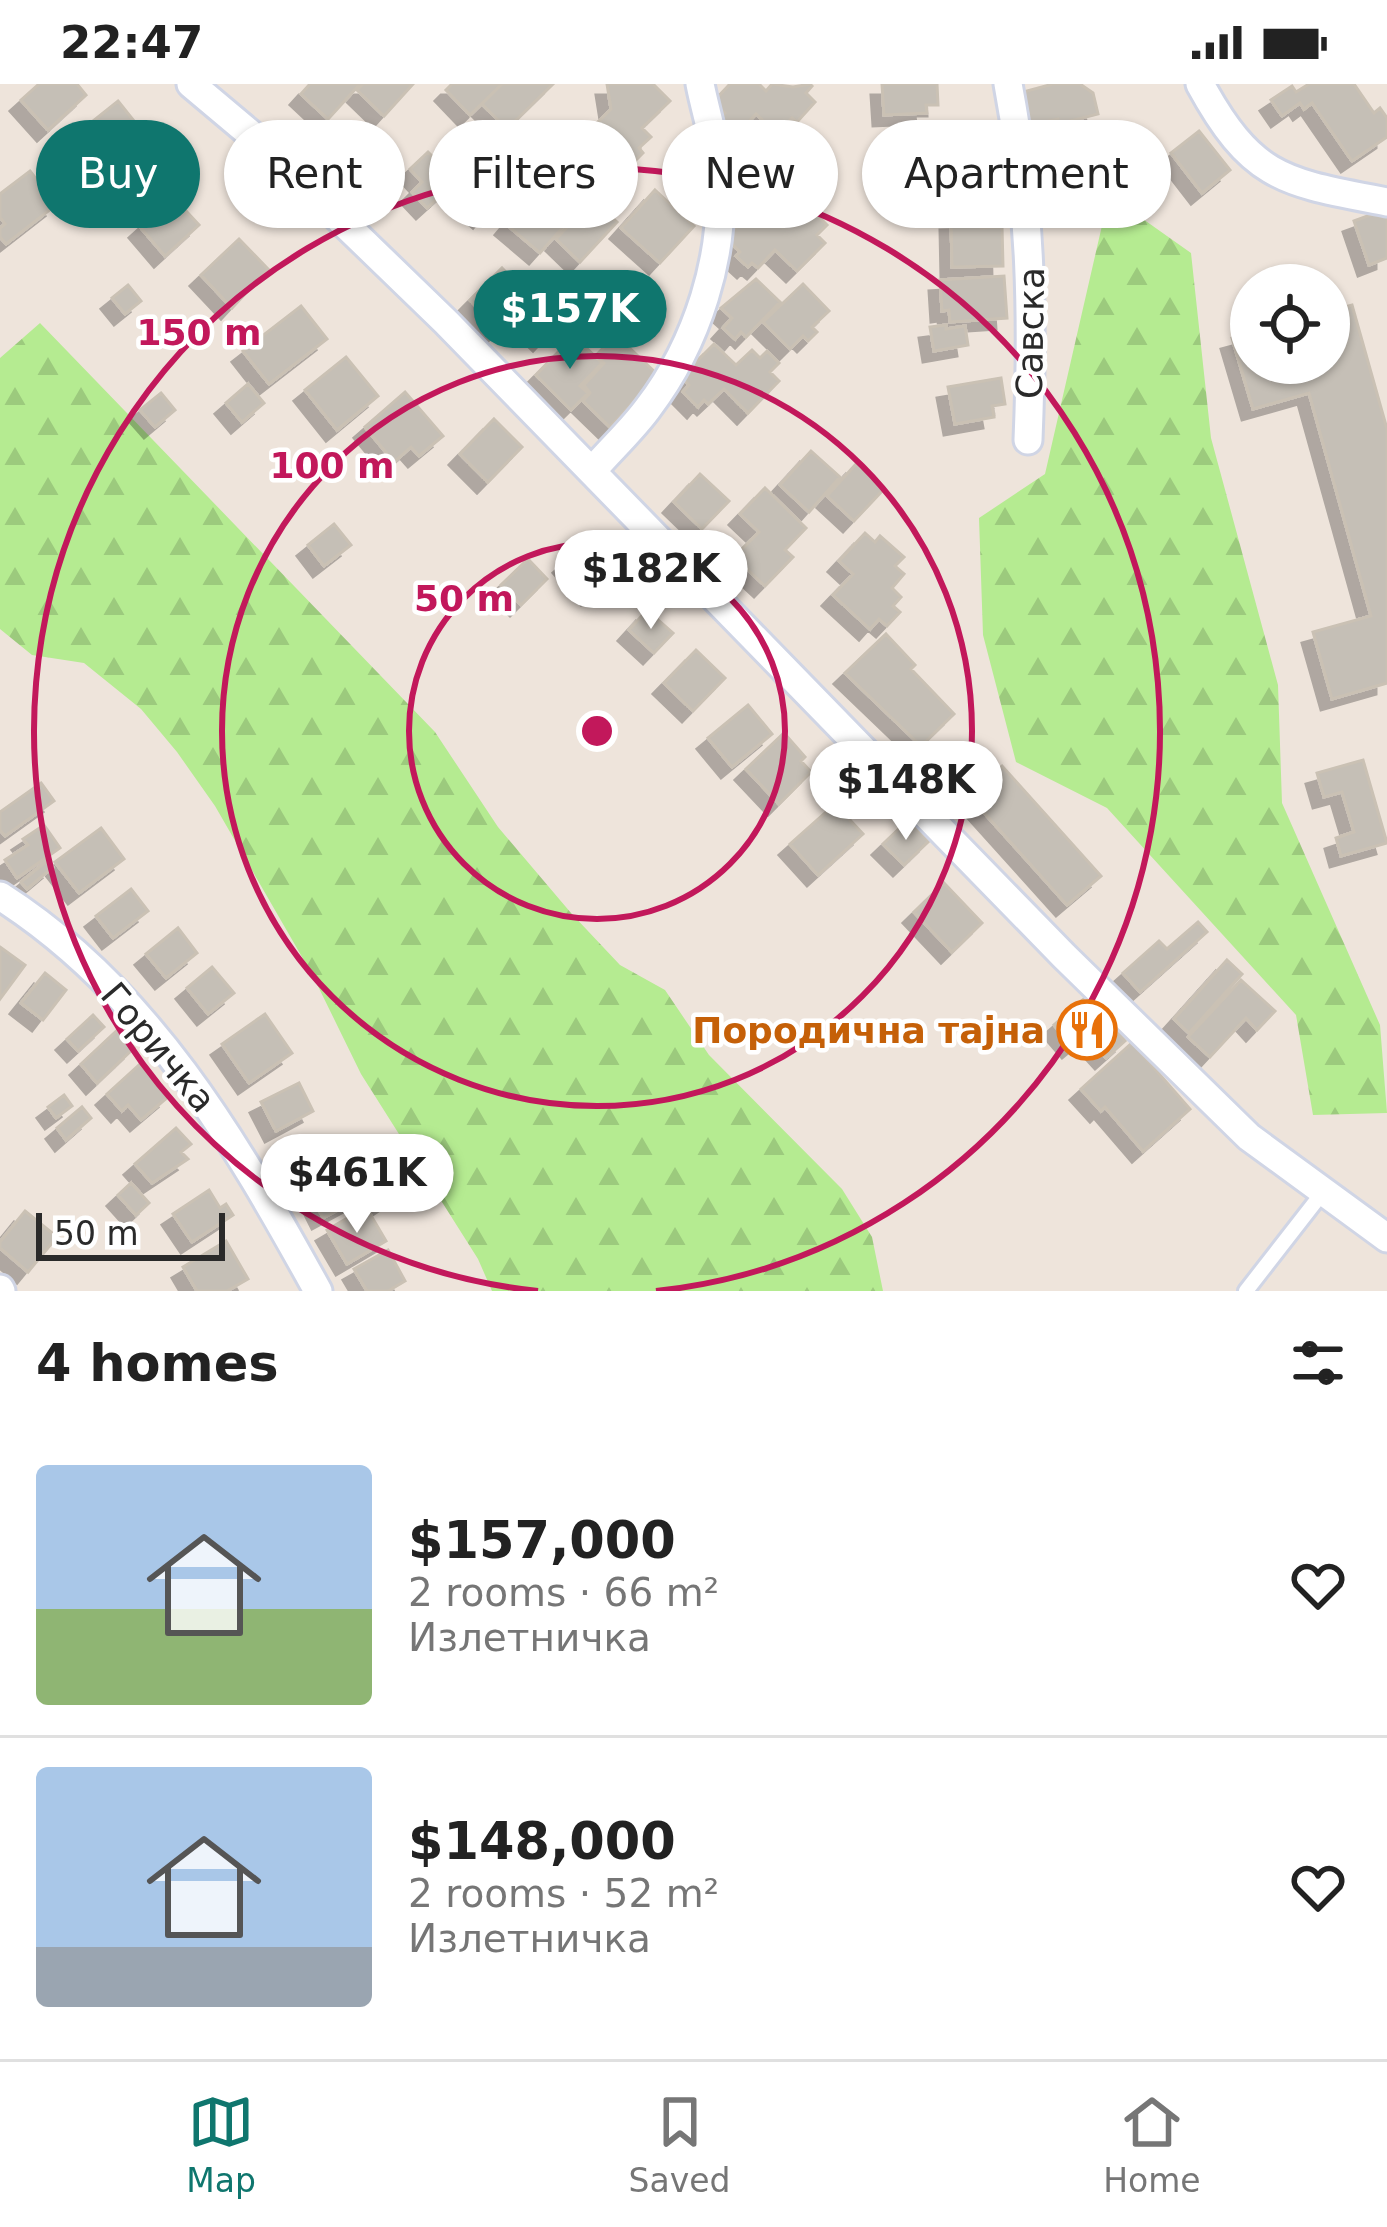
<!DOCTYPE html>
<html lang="en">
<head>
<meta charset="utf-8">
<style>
  body { margin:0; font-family:"DejaVu Sans",sans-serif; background:#f2f2f2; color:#222; height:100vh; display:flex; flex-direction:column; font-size:45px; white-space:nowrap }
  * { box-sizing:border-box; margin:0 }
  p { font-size:39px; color:#767676 }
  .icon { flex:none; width:66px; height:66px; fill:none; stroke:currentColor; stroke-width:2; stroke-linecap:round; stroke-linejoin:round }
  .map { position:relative; height:1207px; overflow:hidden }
  .sheet { display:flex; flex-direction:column; background:#fff; flex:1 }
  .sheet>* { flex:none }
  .hud { position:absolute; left:36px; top:36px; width:1317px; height:108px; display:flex; gap:24px }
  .tools { position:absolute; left:1230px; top:180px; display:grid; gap:24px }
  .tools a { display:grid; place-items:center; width:120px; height:120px; border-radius:50%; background:#fff; box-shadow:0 3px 9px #0004; font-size:60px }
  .scale { position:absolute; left:36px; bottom:30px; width:189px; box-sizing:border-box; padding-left:12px; border:6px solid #2a2a2a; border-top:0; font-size:33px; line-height:42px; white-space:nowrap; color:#2a2a2a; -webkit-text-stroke:9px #fff; paint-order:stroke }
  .price { position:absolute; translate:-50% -102px; padding:0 27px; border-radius:42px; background:#fff; color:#222; font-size:39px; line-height:78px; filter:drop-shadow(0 3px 6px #0008) }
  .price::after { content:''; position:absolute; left:50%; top:72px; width:36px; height:27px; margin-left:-18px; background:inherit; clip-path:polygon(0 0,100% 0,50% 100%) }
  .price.current { background:#0f766e; color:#fff }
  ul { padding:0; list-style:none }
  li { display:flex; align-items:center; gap:36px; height:300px; padding:0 36px }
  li+li { border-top:3px solid #e0e0e0 }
  li span { display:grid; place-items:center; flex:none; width:336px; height:240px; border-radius:12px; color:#555 }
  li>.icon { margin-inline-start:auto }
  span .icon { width:144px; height:144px; fill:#fffc; stroke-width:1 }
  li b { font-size:51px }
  h2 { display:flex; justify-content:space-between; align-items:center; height:144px; padding:0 36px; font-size:51px }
  .pill { padding:0 42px; border-radius:54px; background:#fff; box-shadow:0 3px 9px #0004; font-size:42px; line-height:108px }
  .pill.current { background:#0f766e; color:#fff }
  .status { display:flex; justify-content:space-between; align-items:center; height:84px; padding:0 60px; background:#fff; direction:ltr }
  .status svg { height:33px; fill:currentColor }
  .tab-bar { display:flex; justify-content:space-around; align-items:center; height:168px; border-top:3px solid #e0e0e0; background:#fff; font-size:33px; color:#767676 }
  .tab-bar a { display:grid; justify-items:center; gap:6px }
  .tab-bar .current { color:#0f766e }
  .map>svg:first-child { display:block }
</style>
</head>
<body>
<div class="status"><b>22:47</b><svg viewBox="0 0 49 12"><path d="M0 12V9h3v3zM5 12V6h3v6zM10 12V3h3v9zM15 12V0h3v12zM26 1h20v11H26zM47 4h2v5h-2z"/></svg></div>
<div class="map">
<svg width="1387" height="1207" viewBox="0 0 1387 1207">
  <defs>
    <pattern id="forest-firs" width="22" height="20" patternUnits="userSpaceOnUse" patternTransform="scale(3)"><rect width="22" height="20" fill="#b5eb91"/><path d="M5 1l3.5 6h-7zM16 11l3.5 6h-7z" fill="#9cca7d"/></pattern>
    <filter id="shadow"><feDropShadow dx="-11" dy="11" stdDeviation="0" flood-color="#0004"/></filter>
  </defs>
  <rect width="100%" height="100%" fill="#eee4db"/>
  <!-- forest -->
  <path fill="url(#forest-firs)" d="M1109 111 1191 169 1211 354 1278 601 1282 719 1380 941 1387 1029 1313 1031 1296 931 1107 724 1016 678 983 551 979 434 1045 390Z
    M40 239 435 648 498 743 571 829 620 881 665 906 709 971 842 1105 872 1153 883 1207H492L478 1175 361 990 313 892 215 722 177 668 141 625 84 579 32 571 0 545V274Z"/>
  <!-- building -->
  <path fill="#c5bfb6" stroke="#cac1b4" stroke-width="3" filter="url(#shadow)" d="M39 0H77L86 11 48 46 21 16Z
    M310 0H360L328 35 301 10Z
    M363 0H413L384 32 357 6Z
    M452 0H502L470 31 446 6Z
    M502 0H553L507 45 482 20Z
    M607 0H653L670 17 642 44 651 53 639 64 643 69 624 88 587 49 611 25Z
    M730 0H759L766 7 772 0 793 3 810 0 812 2 806 9 815 18 797 38 792 34 777 50 756 30 744 43 738 38 732 44 720 33 725 29 713 18Z
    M882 0H937L938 21H926L927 29 884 31Z
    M1053 0H1080L1093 9 1098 30 1059 40 1058 35 1031 41 1023 8Z
    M1309 0H1354L1374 29 1380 24 1387 34V53L1352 77 1312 19 1304 25 1300 19 1282 32 1271 16 1292 2 1296 8Z
    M118 17 142 47 92 87 68 57Z
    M1199 47 1230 86 1202 109 1171 69Z
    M163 54 188 84 152 113 128 83Z
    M993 58 994 113 940 114 939 59Z
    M447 62 469 86 427 124 412 108 422 98 410 85 428 68 434 74Z
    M493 63 522 88 484 133 454 107Z
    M30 87 56 121 6 160 0 153V144L5 140 0 133V110Z
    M537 104 571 134 540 169 506 140Z
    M655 106 694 142 660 179 621 144Z
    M173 113 199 141 165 172 140 143Z
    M593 116 617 138 580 178 556 155Z
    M760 123 782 143 798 127 808 137 815 129 827 141 817 151 825 159 797 187 775 166 758 184 752 179 748 183 736 172 740 168 725 153Z
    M1387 125V174L1369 181 1354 137Z
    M981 134V144L1002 143 1003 182 952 183 951 135Z
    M239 155 268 185 232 224 201 191Z
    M502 184 530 213 499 246 470 216Z
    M1004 192 1007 234 950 238 949 226 942 227 940 196Z
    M756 195 780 218 746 253 741 248 735 255 723 244 732 234 721 224Z
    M551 196 577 221 544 256 518 231Z
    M803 200 829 227 812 243 817 248 808 257 803 252 790 265 763 238Z
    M128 201 141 217 125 230 112 214Z
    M1352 221 1387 345V599L1332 615 1313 548 1371 532 1309 309 1253 325 1232 254 1251 249V279H1329V227Z
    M301 222 327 255 269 300 243 267Z
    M946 241V245L965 242 968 261 934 267 930 243Z
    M616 251 658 291 610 343 583 317 590 309 584 301 604 279 596 272Z
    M574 252 602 279 580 302 588 309 571 326 536 291Z
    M714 260 736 281 752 266 760 274 767 267 779 279 770 288 779 297 748 329 724 305 708 320 704 316 698 323 683 308 689 301 681 293Z
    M346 273 378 312 337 346 305 306Z
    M1001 294 1005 320 992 322 994 333 955 340 948 303Z
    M248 300 264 319 242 338 226 319Z
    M405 308 443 352 419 372 411 363 394 378 365 343Z
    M161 309 175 326 155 343 140 326Z
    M494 335 522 363 488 398 460 370Z
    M811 367 840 393 809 428 780 401Z
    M857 379 884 405 854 437 827 412Z
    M700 390 729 417 702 445 674 418Z
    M765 404 806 444 785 466 793 473 765 502 734 473 759 448 740 430Z
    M334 440 351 461 324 482 308 461Z
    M598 448 626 480 592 510 564 478Z
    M865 449 875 458 880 452 904 473 895 482 904 490 892 504 901 513 893 522 900 528 887 542 879 535 870 545 833 511 853 490 839 477Z
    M528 475 547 495 521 521 501 501Z
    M647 526 673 549 654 569 629 546Z
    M886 550 915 581 911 585 954 630 921 662 845 589Z
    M696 566 725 594 693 627 664 599Z
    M748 621 772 650 732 683 708 654Z
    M784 649 805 673 801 677 811 688 779 720 746 685Z
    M1363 676 1387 759 1341 772 1336 754 1354 748 1342 708 1324 713 1317 689Z
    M1002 682 1101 792 1067 821 969 712Z
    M41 699 54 717 5 752 0 746V728Z
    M835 720 863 750 818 791 790 760Z
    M908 736 929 757 904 781 883 760Z
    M44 741 60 764 17 794 5 776 28 761 23 755Z
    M101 744 124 775 79 809 55 778Z
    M48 776 53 783 27 805 21 798Z
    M944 799 982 839 952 868 914 828Z
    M131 805 148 827 113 854 96 832Z
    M1198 838 1207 848 1140 908 1123 889 1159 857 1167 865Z
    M178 844 197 869 166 894 146 870Z
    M0 863 25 881 0 915Z
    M1227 876 1242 890 1189 949 1174 935Z
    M212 883 234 909 208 930 187 904Z
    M45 889 66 906 43 936 21 919Z
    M1241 896 1275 927 1257 946 1246 934 1210 973 1188 953Z
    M1086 913 1125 957 1106 974 1086 952 1073 963 1054 941Z
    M265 930 292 969 249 999 222 960Z
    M93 931 104 943 78 967 67 955Z
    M125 939 136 952 129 959 134 964 97 999 81 980Z
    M1132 959 1190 1025 1143 1067 1105 1023 1101 1027 1081 1005Z
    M140 980 169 1012 141 1036 128 1021 122 1027 107 1010Z
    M299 999 313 1027 276 1047 261 1018Z
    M64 1011 72 1022 56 1034 48 1023Z
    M82 1023 91 1034 66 1056 57 1044Z
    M176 1044 191 1060 181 1068 188 1075 152 1099 135 1080Z
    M339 1073 361 1107 357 1109 360 1114 323 1134 302 1092Z
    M131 1099 149 1119 136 1131 118 1111Z
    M390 1099 397 1111 382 1121 374 1110Z
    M209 1106 220 1124 226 1120 233 1131 192 1158 173 1130Z
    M366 1123 386 1157 347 1180 327 1146Z
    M25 1127 57 1153 28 1188 0 1164V1158Z
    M226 1157 248 1195 227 1207H197L183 1183Z
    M388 1166 405 1197 388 1207H367L354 1185Z"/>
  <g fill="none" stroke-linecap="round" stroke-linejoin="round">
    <defs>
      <path id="lane" d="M1246 1207 1323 1108"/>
      <path id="street" d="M191 0 260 58 446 238 1064 872 1249 1053 1387 1154
        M1008 0C1031 119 1033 235 1028 356
        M1200 0C1253 97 1285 98 1387 118
        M593 386C611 365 632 346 648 324 697 260 726 171 719 90 716 60 706 30 700 0
        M0 812C149 907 235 1057 318 1207
        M0 1205 1 1207"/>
    </defs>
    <!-- lane casing -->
    <use href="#lane" stroke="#d0d5e5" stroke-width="20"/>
    <!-- street casing -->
    <use href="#street" stroke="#d0d5e5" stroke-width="33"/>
    <!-- lane -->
    <use href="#lane" stroke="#fff" stroke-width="14"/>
    <!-- street -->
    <use href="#street" stroke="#fff" stroke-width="27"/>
  </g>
  <!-- distance rings -->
  <g fill="none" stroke="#c2185b" stroke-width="6">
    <circle cx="597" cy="647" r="188"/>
    <circle cx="597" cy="647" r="375"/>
    <path d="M538 1207A563 563 0 1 1 656 1207"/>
  </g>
  <!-- icons -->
  <defs>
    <symbol id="restaurant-ring" viewBox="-11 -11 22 22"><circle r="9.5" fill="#fff" stroke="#e8710a" stroke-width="1.5"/><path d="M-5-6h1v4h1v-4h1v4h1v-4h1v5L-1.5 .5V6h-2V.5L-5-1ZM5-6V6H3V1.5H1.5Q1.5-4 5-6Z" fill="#e8710a"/></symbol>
  </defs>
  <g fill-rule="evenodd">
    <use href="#restaurant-ring" x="1054" y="913" width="66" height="66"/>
  </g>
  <g text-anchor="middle" stroke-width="9" stroke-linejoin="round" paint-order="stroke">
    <!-- street labels -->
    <g font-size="36" fill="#2a2a2a" stroke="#fff">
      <text transform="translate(1030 249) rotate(-89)" y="13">Савска</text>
      <text transform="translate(159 963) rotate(50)" y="13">Горичка</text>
    </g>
    <!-- food labels -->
    <g font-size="36" font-weight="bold" fill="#c56008" stroke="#fff" text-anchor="end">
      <text x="1045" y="959">Породична тајна</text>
    </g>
  </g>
  <circle cx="597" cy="647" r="18" fill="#c2185b" stroke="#fff" stroke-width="6"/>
  <g font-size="36" text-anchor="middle" font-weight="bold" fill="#c2185b" stroke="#fff" stroke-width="9" stroke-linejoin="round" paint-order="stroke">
    <text x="199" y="261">150 m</text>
    <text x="332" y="394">100 m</text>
    <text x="464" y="527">50 m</text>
  </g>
</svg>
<div class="tools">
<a><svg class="icon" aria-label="locate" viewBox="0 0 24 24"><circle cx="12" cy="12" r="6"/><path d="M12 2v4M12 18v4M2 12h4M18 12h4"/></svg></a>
</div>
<div class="scale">50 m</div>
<b class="price current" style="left:570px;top:288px">$157K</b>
<b class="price" style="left:651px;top:548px">$182K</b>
<b class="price" style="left:906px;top:759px">$148K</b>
<b class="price" style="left:357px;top:1152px">$461K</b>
<div class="hud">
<a class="pill current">Buy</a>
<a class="pill">Rent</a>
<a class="pill">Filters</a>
<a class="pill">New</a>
<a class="pill">Apartment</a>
</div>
</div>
<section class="sheet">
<h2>4 homes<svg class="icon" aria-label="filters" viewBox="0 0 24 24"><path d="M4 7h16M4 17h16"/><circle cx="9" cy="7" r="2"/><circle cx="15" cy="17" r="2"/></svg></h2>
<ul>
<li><span style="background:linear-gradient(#a9c7e8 60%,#8fb573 0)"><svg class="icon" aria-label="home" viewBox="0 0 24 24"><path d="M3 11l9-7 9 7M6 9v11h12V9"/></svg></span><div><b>$157,000</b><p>2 rooms · 66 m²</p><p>Излетничка</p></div><svg class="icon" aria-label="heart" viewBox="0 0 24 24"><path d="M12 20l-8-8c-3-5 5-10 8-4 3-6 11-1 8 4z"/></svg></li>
<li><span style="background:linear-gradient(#a9c7e8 75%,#9aa5b1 0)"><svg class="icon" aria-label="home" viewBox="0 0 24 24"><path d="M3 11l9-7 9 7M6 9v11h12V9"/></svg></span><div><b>$148,000</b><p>2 rooms · 52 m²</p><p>Излетничка</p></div><svg class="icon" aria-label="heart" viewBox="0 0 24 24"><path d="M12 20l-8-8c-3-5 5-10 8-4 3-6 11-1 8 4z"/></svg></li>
</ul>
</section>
<nav class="tab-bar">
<a class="current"><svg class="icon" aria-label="map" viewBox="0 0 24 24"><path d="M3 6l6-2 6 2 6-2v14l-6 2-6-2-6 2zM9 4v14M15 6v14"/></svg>Map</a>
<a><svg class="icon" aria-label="saved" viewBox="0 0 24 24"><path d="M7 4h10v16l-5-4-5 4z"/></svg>Saved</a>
<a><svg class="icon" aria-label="home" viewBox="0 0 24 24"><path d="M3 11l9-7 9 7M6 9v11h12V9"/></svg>Home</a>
</nav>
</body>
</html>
